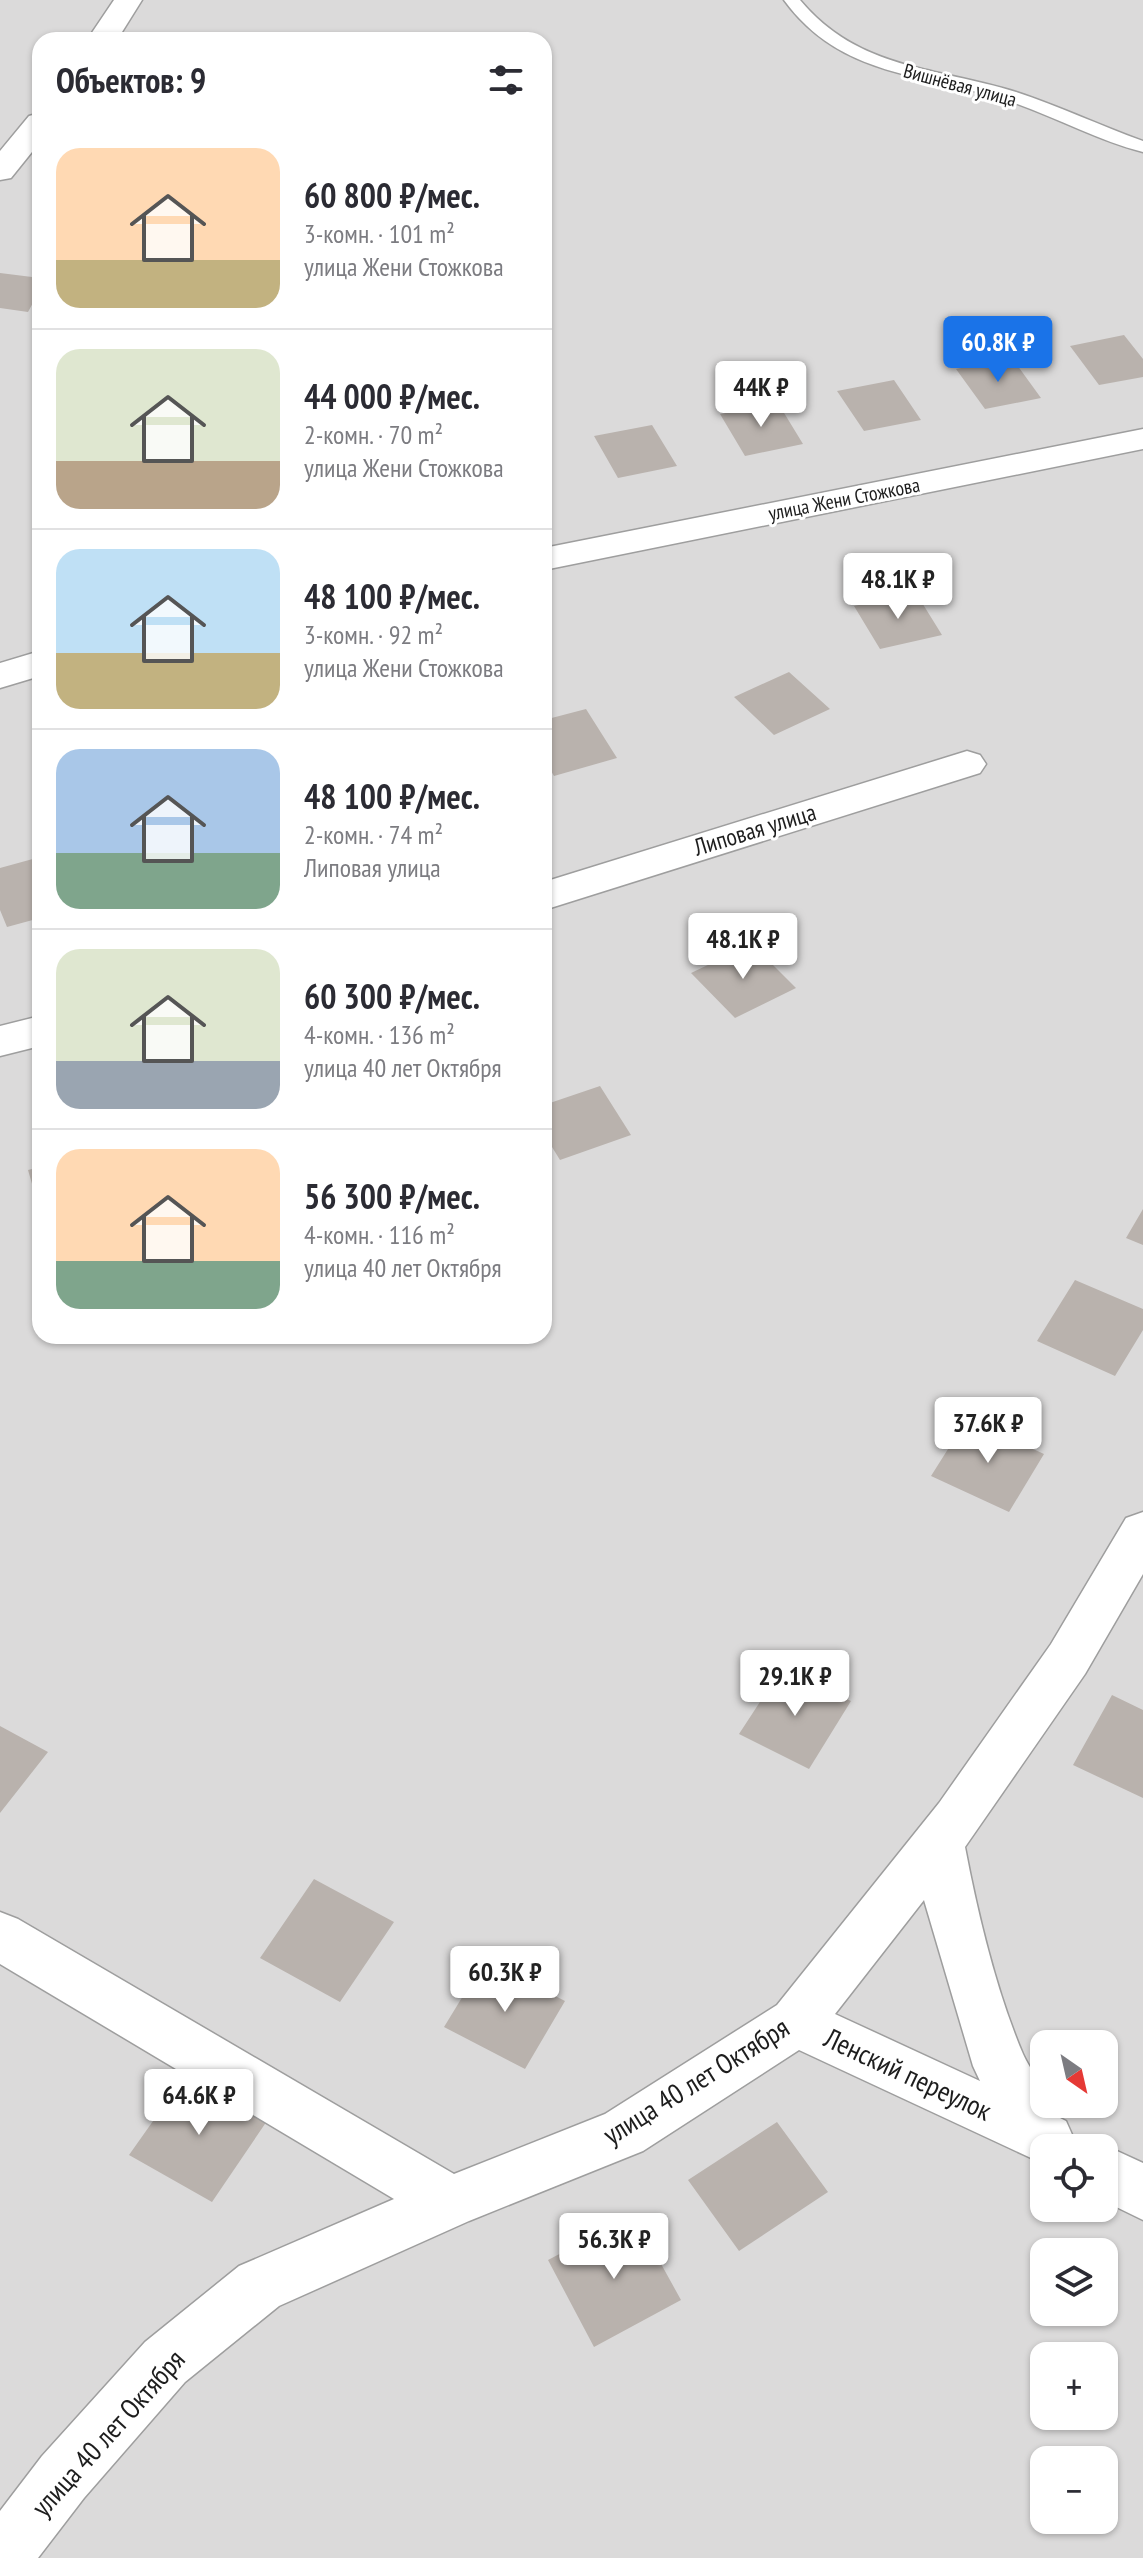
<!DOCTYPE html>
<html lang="ru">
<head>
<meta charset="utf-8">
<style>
  body { margin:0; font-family:"PT Sans Narrow",sans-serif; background:#f2f2f3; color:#2b2b33; height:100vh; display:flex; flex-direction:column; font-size:30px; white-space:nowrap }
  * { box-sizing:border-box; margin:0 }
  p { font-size:26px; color:#7c7c81 }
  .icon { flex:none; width:44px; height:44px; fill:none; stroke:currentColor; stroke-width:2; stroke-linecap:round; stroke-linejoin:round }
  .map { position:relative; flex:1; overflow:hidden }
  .sheet { position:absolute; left:32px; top:32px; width:520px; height:1312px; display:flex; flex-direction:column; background:#fff; border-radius:24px; box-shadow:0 2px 6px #0004 }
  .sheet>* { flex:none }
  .needle { width:52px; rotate:146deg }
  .tools { position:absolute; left:1030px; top:2030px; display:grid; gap:16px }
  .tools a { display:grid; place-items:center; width:88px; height:88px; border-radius:16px; background:#fff; box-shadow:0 2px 6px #0004; font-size:40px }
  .price { position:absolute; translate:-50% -68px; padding:0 18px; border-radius:8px; background:#fff; color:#222; font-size:26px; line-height:52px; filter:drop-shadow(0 2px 4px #0008) }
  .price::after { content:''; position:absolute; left:50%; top:48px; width:24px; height:18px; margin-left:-12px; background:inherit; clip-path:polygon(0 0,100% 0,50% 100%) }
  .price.current { background:#1a73e8; color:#fff }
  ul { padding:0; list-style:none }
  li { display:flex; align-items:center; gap:24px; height:200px; padding:0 24px }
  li+li { border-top:2px solid #e1e1e2 }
  li span { display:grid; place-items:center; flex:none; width:224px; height:160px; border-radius:24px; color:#555 }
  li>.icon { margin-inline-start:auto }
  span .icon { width:96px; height:96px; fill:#fffc; stroke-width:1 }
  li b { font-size:34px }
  h2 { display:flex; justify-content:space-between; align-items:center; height:96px; padding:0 24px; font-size:34px }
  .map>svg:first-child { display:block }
</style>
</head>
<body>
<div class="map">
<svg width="1143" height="2558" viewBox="0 0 1143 2558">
  <rect width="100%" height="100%" fill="#ede9e4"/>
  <!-- residential -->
  <path fill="#dbdada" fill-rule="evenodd" d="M0 0H1143V2558H0ZM40 40H544V1336H40ZM1044 2044H1104V2104H1044ZM1044 2148H1104V2208H1044ZM1044 2252H1104V2312H1044ZM1044 2356H1104V2416H1044ZM1044 2460H1104V2520H1044Z"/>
  <!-- building -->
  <path fill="#b9b2ad" d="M0 273 40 278V290L28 312 0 308Z
    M1124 335 1143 359V377L1099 385 1070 346Z
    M1012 358 1041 398 985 409 956 369Z
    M894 380 921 420 864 431 837 391Z
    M778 403 803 444 745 456 720 414Z
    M652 425 677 466 618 478 594 436Z
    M916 593 942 635 880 649 854 606Z
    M789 672 830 709 774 735 734 697Z
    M586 709 617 758 554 776 544 759V720Z
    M40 857V918L7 927 0 910V868Z
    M752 944 796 988 735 1018 691 973Z
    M600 1086 631 1135 560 1160 544 1134V1105Z
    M40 1167V1208H39L28 1170Z
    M1143 1209V1245L1126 1238Z
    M1075 1280 1143 1309V1330L1115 1376 1037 1341Z
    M967 1419 1044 1454 1009 1512 931 1476Z
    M782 1668 851 1701 809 1769 739 1734Z
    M1112 1695 1143 1710V1798L1073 1765Z
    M0 1726 48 1752 0 1813Z
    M314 1879 394 1922 340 2002 260 1958Z
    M485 1960 565 2001 525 2069 444 2027Z
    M187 2073 269 2118 212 2202 129 2155Z
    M777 2122 828 2192 739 2251 688 2180Z
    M634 2215 681 2300 594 2347 548 2260Z"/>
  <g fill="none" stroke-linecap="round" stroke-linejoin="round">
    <defs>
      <path id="service" d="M784 0H800C858 70 936 67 1016 92 1059 106 1101 126 1143 141V152C1096 140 1052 115 1006 100 923 73 841 78 784 0Z"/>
      <path id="minor" d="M114 0H142L117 40H87Z
        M40 113V142L11 178 0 180V151L29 116Z
        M1143 429V449L544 570V548Z
        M40 651V676L0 688V663Z
        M967 751 980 755 986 764 980 773 544 910V882Z
        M40 1016V1046L0 1056V1026Z
        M1143 1512V1574L1085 1674 965 1847C978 1915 996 1991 1023 2054 1031 2072 1044 2084 1044 2104H1052L1060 2118 1066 2121 1074 2139 1070 2148H1044V2164L799 2050 643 2151 469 2221 279 2306 185 2382 84 2498 38 2558H0V2511L42 2456 145 2342 239 2266 394 2199 0 1964V1912L18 1919 454 2174 605 2114 777 2005 939 1803 1051 1644 1126 1518ZM924 1900 973 2066 980 2081 835 2014Z
        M1104 2145 1143 2163V2220L1104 2201V2148H1095Z"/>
    </defs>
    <!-- service casing -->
    <use href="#service" stroke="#9e9e9e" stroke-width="3"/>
    <!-- minor casing -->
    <use href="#minor" stroke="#9e9e9e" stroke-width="3"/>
    <!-- service -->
    <use href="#service" fill="#fff" fill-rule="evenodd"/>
    <!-- minor -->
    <use href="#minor" fill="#fff" fill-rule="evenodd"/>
  </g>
  <g text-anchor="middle" stroke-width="6" stroke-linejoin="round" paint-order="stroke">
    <!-- far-street labels -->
    <g font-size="20" fill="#1d1d1d" stroke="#fff">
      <text transform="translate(960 85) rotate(15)" y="7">Вишнёвая улица</text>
      <text transform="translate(844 499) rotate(-11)" y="7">улица Жени Стожкова</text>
    </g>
    <!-- street labels -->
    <g font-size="24" fill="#1d1d1d" stroke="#fff">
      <text transform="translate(755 830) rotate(-17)" y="8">Липовая улица</text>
    </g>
    <!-- near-street labels -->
    <g font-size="28" fill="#1d1d1d" stroke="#fff">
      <text transform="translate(908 2074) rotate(25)" y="10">Ленский переулок</text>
      <text transform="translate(696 2081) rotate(-32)" y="10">улица 40 лет Октября</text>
      <text transform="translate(108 2433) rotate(-48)" y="10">улица 40 лет Октября</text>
    </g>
  </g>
</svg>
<div class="tools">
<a><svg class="needle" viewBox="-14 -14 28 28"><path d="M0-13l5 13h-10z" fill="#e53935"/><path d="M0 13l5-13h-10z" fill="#7c7c81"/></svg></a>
<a><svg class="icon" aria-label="locate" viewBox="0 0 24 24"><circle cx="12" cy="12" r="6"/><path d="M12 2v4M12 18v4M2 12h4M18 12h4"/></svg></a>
<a><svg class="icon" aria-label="layers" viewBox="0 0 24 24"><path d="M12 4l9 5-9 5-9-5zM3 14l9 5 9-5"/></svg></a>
<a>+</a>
<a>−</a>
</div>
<b class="price current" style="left:998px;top:384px">60.8K ₽</b>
<b class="price" style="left:761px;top:429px">44K ₽</b>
<b class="price" style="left:898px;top:621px">48.1K ₽</b>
<b class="price" style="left:743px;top:981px">48.1K ₽</b>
<b class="price" style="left:988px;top:1465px">37.6K ₽</b>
<b class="price" style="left:795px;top:1718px">29.1K ₽</b>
<b class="price" style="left:505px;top:2014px">60.3K ₽</b>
<b class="price" style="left:199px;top:2137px">64.6K ₽</b>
<b class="price" style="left:614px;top:2281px">56.3K ₽</b>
<section class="sheet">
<h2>Объектов: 9<svg class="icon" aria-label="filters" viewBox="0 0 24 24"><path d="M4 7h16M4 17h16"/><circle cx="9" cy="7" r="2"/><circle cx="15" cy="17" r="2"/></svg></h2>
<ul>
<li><span style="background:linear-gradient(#ffd9b3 70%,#c2b280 0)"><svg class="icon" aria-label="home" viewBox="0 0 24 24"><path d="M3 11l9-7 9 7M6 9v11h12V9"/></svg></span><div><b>60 800 ₽/мес.</b><p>3-комн. · 101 m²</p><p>улица Жени Стожкова</p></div></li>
<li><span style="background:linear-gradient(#dfe7d0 70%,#b9a48a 0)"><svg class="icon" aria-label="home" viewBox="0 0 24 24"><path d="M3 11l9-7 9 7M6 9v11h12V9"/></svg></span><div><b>44 000 ₽/мес.</b><p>2-комн. · 70 m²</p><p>улица Жени Стожкова</p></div></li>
<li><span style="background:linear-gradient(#bfe0f5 65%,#c2b280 0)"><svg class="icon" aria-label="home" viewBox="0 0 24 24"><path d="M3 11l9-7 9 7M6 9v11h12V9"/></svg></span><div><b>48 100 ₽/мес.</b><p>3-комн. · 92 m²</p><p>улица Жени Стожкова</p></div></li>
<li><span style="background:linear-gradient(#a9c7e8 65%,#7fa58c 0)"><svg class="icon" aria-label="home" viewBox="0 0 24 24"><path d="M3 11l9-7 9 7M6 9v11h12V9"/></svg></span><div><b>48 100 ₽/мес.</b><p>2-комн. · 74 m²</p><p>Липовая улица</p></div></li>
<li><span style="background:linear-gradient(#dfe7d0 70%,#9aa5b1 0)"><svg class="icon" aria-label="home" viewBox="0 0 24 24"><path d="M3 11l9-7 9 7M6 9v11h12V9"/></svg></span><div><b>60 300 ₽/мес.</b><p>4-комн. · 136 m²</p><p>улица 40 лет Октября</p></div></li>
<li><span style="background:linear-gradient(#ffd9b3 70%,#7fa58c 0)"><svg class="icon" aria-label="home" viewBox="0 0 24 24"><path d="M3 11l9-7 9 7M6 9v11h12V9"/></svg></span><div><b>56 300 ₽/мес.</b><p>4-комн. · 116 m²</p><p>улица 40 лет Октября</p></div></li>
</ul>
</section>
</div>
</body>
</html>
